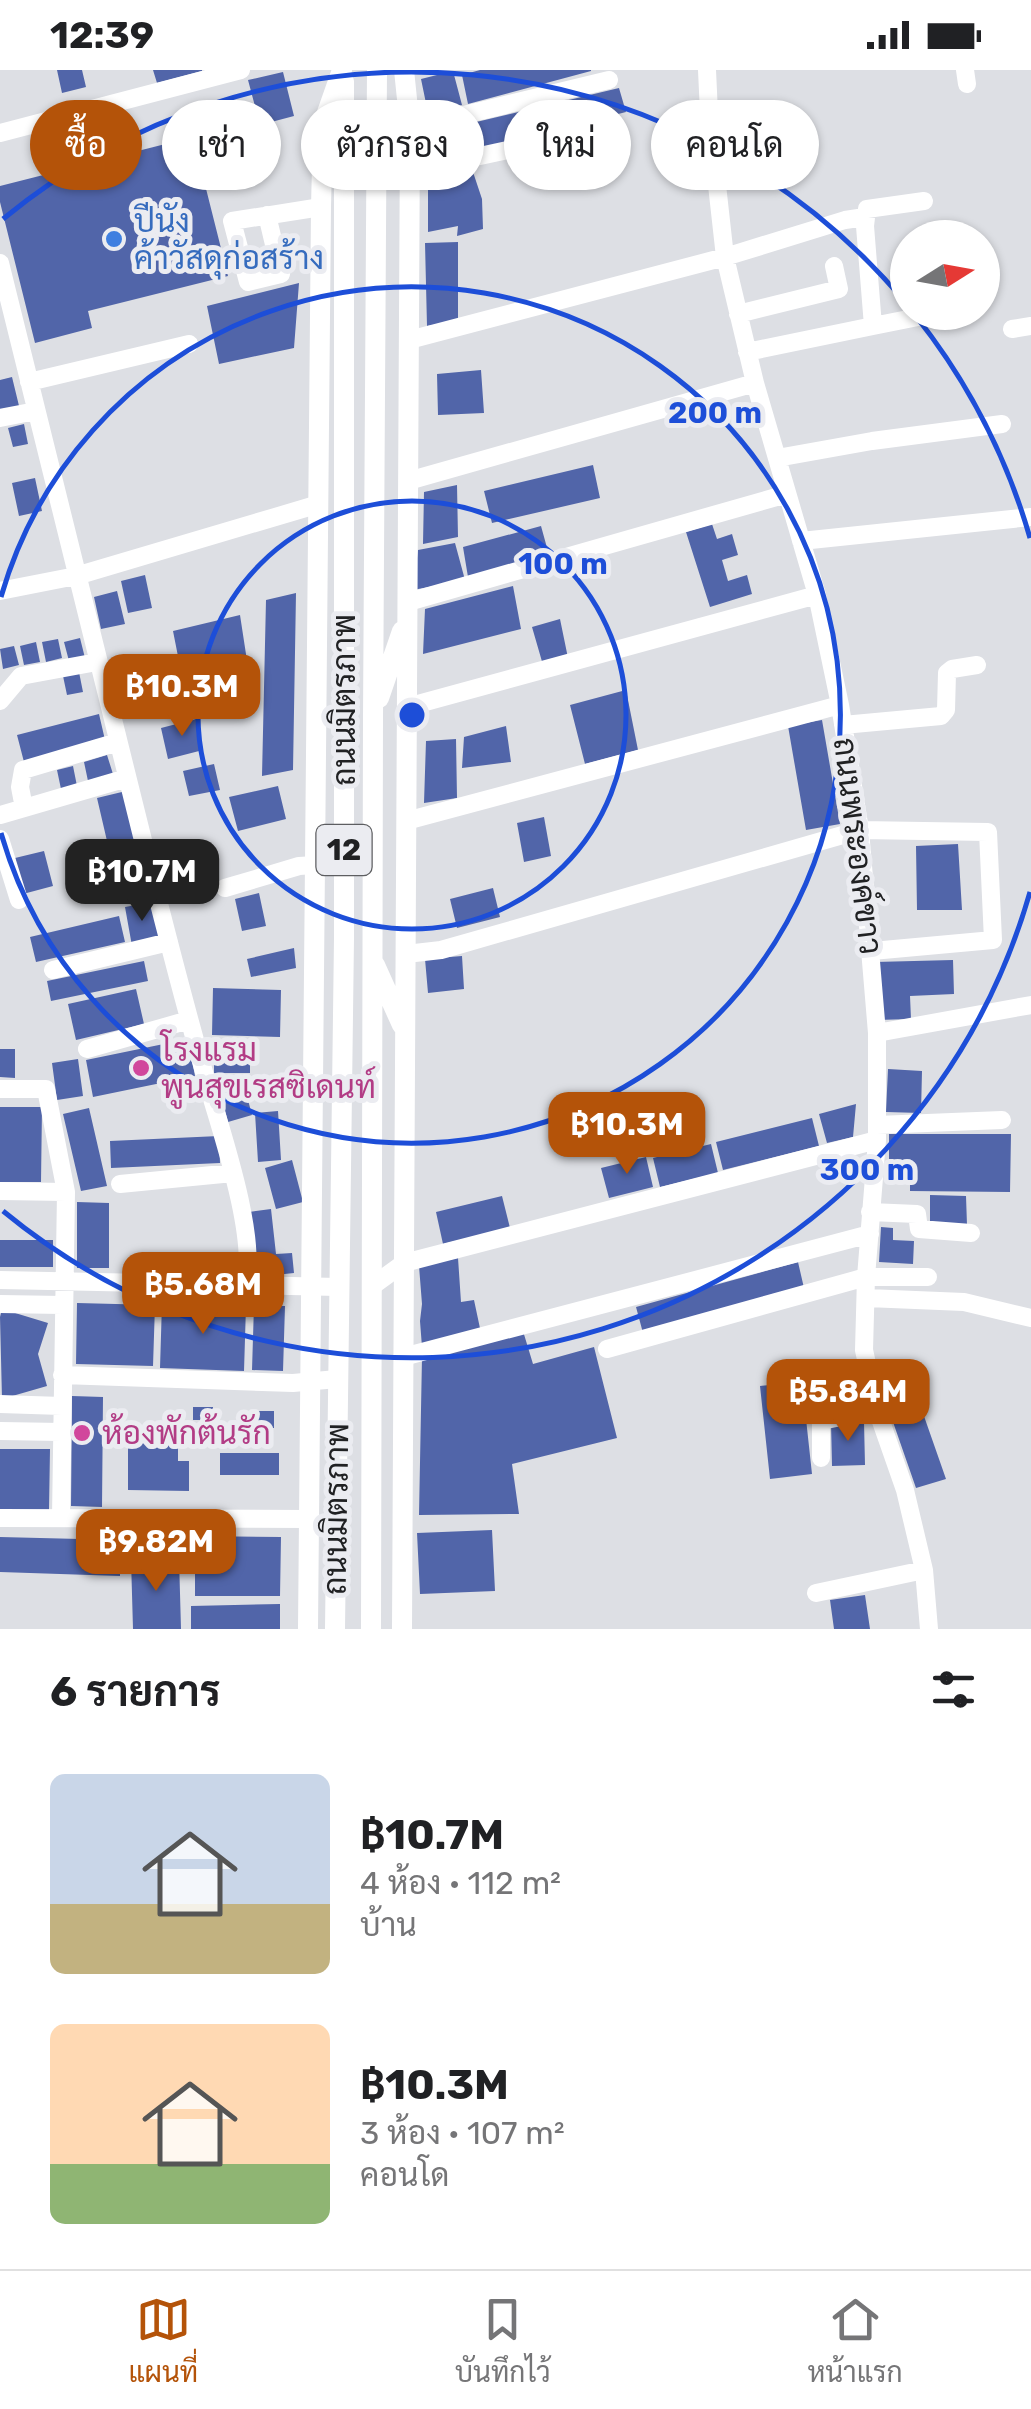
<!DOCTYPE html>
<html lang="th">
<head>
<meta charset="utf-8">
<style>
  body { margin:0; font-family:Rubik,Sarabun,sans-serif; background:#f6f6f6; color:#202124; height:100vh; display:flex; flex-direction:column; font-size:38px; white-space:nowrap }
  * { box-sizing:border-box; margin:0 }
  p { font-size:32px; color:#757577 }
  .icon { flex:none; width:55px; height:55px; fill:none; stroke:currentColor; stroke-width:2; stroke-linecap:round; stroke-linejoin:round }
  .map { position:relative; height:1559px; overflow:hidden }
  .drawer { display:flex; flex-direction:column; background:#fff; flex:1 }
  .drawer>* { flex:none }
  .top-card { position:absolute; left:30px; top:30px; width:972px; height:90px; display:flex; gap:20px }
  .needle { width:65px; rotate:79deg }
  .tools { position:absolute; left:890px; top:150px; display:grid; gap:20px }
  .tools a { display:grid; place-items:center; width:110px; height:110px; border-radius:50%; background:#fff; box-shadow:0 2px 8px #0004; font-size:50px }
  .price { position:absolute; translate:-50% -85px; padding:0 22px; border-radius:20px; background:#b45309; color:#fff; font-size:32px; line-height:65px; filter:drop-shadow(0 2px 5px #0008) }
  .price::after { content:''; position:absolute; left:50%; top:60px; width:30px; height:22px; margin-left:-15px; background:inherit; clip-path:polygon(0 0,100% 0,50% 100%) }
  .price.selected { background:#222; color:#fff }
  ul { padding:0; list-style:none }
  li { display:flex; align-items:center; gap:30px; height:250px; padding:0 50px }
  li span { display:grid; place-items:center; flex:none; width:280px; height:200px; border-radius:15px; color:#555 }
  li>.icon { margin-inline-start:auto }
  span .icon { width:120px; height:120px; fill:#fffc; stroke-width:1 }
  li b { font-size:42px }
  h2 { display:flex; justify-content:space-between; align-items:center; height:120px; padding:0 50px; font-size:42px }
  .chip { padding:0 35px; border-radius:45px; background:#fff; box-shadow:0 2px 8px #0004; font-size:35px; line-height:90px }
  .chip.selected { background:#b45309; color:#fff }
  .status { display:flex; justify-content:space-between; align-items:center; height:70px; padding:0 50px; background:#fff; direction:ltr }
  .status svg { height:28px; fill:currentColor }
  .tab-bar { display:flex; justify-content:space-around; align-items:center; height:140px; border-top:2px solid #e0e0e0; background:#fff; font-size:28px; color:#757577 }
  .tab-bar a { display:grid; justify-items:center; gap:5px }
  .tab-bar .selected { color:#b45309 }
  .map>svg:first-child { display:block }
</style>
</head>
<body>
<div class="status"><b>12:39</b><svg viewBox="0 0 49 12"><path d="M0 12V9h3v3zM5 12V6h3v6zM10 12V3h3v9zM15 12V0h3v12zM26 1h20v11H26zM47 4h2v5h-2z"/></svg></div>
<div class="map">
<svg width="1031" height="1559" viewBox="0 0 1031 1559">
  <rect width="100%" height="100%" fill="#dddfe4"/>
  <!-- building -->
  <path fill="#5165a9" d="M57 0H82L86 17 62 23Z
    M153 0H202V1L157 13Z
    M480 0H591V1L468 34 462 5Z
    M453 1 462 35 428 43 421 9Z
    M283 2 294 46 260 55 248 10Z
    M619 18 626 42 478 80 472 53Z
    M95 50 103 83 79 89 72 56Z
    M456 51 463 84 433 92 425 58Z
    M193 67 228 206 88 241 92 258 35 273 0 132V116Z
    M473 102 482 129 483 159 457 166 458 156 428 162V114Z
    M458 172V251L427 256 425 173Z
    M299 213 294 278 219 294 207 236Z
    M481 300 484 343 438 345 437 304Z
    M12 307 20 340 0 345V310Z
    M24 354 28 374 13 377 8 358Z
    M593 395 600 428 492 453 484 421Z
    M35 408 42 441 19 446 12 413Z
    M457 415 458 467 423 474 424 422Z
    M712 454 717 469 732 464 738 485 722 490 728 511 747 505 752 524 710 537 686 462Z
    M541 456 549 485 468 507 463 477Z
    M455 473 465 510 413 520 418 480Z
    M145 505 152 538 128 543 121 511Z
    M513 516 521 559 423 584 425 539Z
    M117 521 125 554 101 559 94 527Z
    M296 523 293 700 262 706 266 530Z
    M240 545 253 630 190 647 173 561Z
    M560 549 568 588 543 595 532 557Z
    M80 568 85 588 69 591 64 572Z
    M58 569 62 588 46 592 42 572Z
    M36 572 40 592 24 595 20 576Z
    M14 576 19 595 3 599 0 579Z
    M79 602 83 622 67 625 63 606Z
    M626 620 638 680 585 694 570 635Z
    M99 644 105 670 24 692 17 665Z
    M196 649 203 680 168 689 161 658Z
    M822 650 840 754 806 760 788 656Z
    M506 656 511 692 462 698 464 667Z
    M456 669 457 728 424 733 426 671Z
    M107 685 113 704 88 711 84 692Z
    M214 694 220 720 189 726 183 701Z
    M73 696 77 716 61 719 57 700Z
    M278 716 286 749 238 761 229 727Z
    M126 721 143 794 114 801 97 728Z
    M544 747 551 786 524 792 517 753Z
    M958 774 962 840H917L916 776Z
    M44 781 53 816 23 824 15 788Z
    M144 803 149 826 121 832 117 809Z
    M493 818 500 847 457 858 450 829Z
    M259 823 266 856 242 861 235 829Z
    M153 832 160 871 132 876 125 837Z
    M119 846 125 872 36 892 30 867Z
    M294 878 296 898 251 907 247 889Z
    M462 886 464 919 428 923 425 889Z
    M953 890 954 924 910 926 911 949 877 950 875 892Z
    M144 891 148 911 51 931 47 911Z
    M213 918 281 920 280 967 212 965Z
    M136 919 144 954 76 970 68 934Z
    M188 969 195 1006 93 1027 86 990Z
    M214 972H250V1003H214Z
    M0 979H15V1008L0 1007Z
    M78 989 83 1026 57 1030 52 993Z
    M888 999 922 1001 921 1043 886 1042Z
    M244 1015 252 1045 228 1052 220 1021Z
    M856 1034 853 1067 827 1073 819 1044Z
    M0 1037H42L41 1112H0Z
    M89 1038 107 1116 81 1121 63 1044Z
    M278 1041 281 1090 258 1092 255 1043Z
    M812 1048 819 1076 723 1100 716 1072Z
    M889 1064H1011L1010 1122 910 1121V1109H889Z
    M219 1066 220 1093 111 1098 110 1071Z
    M711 1074 718 1103 660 1117 653 1088Z
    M646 1087 653 1117 609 1128 601 1098Z
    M292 1090 303 1132 276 1139 265 1098Z
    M930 1125 966 1126 967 1155 930 1154Z
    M502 1126 510 1158 443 1174 436 1142Z
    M77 1132 109 1133V1198H77Z
    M271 1139 276 1184 292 1183 294 1203 256 1207 249 1142Z
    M881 1157 893 1158V1170L914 1171 913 1194 879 1192Z
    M0 1170H53V1197H0Z
    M458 1188 461 1232 474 1230 481 1263 422 1277 420 1251 422 1234 419 1196Z
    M798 1192 804 1218 643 1263 636 1237Z
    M77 1233 155 1235 153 1296 76 1294Z
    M162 1233 246 1236 244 1301 160 1298Z
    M254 1235 285 1236 283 1301 252 1300Z
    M2 1239 48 1253 38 1284 47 1316 2 1329 0 1247Z
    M523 1261 533 1294 594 1277 617 1368 512 1394 519 1444 419 1445 422 1287Z
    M857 1294 865 1332 830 1338 823 1301Z
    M878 1309H911L946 1409 916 1418Z
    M802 1312 812 1404 770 1409 760 1316Z
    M72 1326 103 1327 102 1437 71 1436Z
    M193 1337H213V1350H193Z
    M241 1341H274V1358L241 1359Z
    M864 1352 865 1395 832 1396 831 1353Z
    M128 1359H178V1391H189V1421L128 1420Z
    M0 1379H50L49 1441H0Z
    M220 1383H279V1405H220Z
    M492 1460 495 1521 420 1524 417 1463Z
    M195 1466 281 1467 280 1526H195Z
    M0 1467 120 1470V1506L0 1502Z
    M179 1488 181 1559H133L131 1489Z
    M865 1525 870 1559H834L830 1530Z
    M280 1534V1559H191V1536Z"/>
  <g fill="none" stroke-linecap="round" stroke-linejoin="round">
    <!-- minor -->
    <path stroke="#fff" stroke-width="18" d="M707 0 709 43 725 187 755 313 817 525 840 635 860 760 877 963V1070L866 1207 864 1280 877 1340 905 1420 924 1500 929 1559
      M965 0 967 14
      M410 58 609 10
      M0 63 241 0
      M410 101 536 74
      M267 145 281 204 248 212 232 151 321 137
      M0 193C43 372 87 551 133 730 156 823 179 916 206 1009 219 1054 260 1173 244 1215
      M738 244 839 219 834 196
      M873 256 943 242
      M1012 259 1031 256
      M409 270 725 187 845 150 865 147
      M747 282 873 256 865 156 867 139 924 131
      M29 312 189 274
      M0 348 36 341
      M777 388 872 371 1002 354
      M408 411 755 313
      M801 471 1031 447
      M0 521 76 506 319 434
      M408 532 787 424
      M0 631 21 606 97 592
      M407 637 817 525
      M843 655 941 646 946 640 947 603 952 599 977 595
      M24 738 20 717 23 700 118 672
      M0 745 127 708
      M406 751 840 635
      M0 769 19 830
      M225 818 299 796 315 795
      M406 884 441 880 860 760 988 762 993 870 872 881
      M53 900 169 872
      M877 963 1031 935
      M87 979 189 950
      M0 1019H46L66 1122 61 1448
      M877 1055 1002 1050
      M120 1114 233 1103
      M0 1121 66 1122
      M870 1142 917 1144 919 1159 971 1163
      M0 1210 339 1217
      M371 1217 404 1193 877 1070
      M867 1228 964 1232 1031 1248
      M0 1234 63 1235
      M607 1279 866 1207H928
      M403 1287 870 1164
      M62 1305 293 1313 337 1309
      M818 1309 821 1351V1388
      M0 1334 62 1336
      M821 1351 877 1340
      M0 1361 62 1362
      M0 1448 309 1449
      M816 1523 924 1500"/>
    <!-- major -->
    <path stroke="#fff" stroke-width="20" d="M379 628 402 561
      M375 895 402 955
      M308 1559 321 137 323 54 342 0
      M335 1559 344 868V11
      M371 1559 373 648 377 0
      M402 1559 410 58 404 0"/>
  </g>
  <!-- distance rings -->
  <g fill="none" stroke="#1d4ed8" stroke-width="5">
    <circle cx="412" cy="645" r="214"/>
    <path d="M1 527A428 428 0 1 1 1 763"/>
    <path d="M1030 822A643 643 0 0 1 3 1141M3 149A643 643 0 0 1 905 232M915 245A643 643 0 0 1 1030 468"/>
  </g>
  <!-- markers -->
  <circle fill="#3f7fe0" stroke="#ebecf1" stroke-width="4" cx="114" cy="169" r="10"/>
  <g fill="#d1479c" stroke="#ebecf1" stroke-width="4">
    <circle cx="141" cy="998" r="10"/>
    <circle cx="82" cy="1363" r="10"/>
  </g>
  <g text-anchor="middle" stroke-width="10" stroke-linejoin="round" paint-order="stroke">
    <!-- shield labels -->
    <rect fill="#ebecf1" stroke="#5d5e61" stroke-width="2.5" x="316.5" y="755" width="55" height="50" rx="8"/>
    <g font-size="30" font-weight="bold" fill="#202123">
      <text x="344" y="790">12</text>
    </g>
    <!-- shop labels -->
    <g font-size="32" fill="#366cbe" stroke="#ebecf1" text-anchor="start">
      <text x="134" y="162">ปีนัง<tspan x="134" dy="37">ค้าวัสดุก่อสร้าง</tspan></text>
    </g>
    <!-- street labels -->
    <g font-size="32" fill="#202123" stroke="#ebecf1">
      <text transform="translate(344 630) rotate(-90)" y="11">ถนนมิตรภาพ</text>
      <text transform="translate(858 776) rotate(83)" y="11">ถนนพระองค์ขาว</text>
      <text transform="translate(336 1439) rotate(-89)" y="11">ถนนมิตรภาพ</text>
    </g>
    <!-- hotel labels -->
    <g font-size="32" fill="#b23c85" stroke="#ebecf1" text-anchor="start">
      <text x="161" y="991">โรงแรม<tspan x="161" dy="37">พูนสุขเรสซิเดนท์</tspan></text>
      <text x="102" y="1374">ห้องพักต้นรัก</text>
    </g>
  </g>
  <circle cx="412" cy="645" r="15" fill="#1d4ed8" stroke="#ebecf1" stroke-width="5"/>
  <g font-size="30" text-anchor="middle" font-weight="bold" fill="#1d4ed8" stroke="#ebecf1" stroke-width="10" stroke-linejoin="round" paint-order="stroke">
    <text x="715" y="353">200 m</text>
    <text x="563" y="504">100 m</text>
    <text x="867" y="1110">300 m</text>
  </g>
</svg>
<div class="tools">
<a><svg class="needle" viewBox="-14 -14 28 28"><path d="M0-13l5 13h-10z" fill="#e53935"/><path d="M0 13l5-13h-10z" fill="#757577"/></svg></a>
</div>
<b class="price" style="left:182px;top:669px">฿10.3M</b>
<b class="price selected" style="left:142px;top:854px">฿10.7M</b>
<b class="price" style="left:627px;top:1107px">฿10.3M</b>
<b class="price" style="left:203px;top:1267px">฿5.68M</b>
<b class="price" style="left:848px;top:1374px">฿5.84M</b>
<b class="price" style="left:156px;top:1524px">฿9.82M</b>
<div class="top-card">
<a class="chip selected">ซื้อ</a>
<a class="chip">เช่า</a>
<a class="chip">ตัวกรอง</a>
<a class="chip">ใหม่</a>
<a class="chip">คอนโด</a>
</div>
</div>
<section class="drawer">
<h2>6 รายการ<svg class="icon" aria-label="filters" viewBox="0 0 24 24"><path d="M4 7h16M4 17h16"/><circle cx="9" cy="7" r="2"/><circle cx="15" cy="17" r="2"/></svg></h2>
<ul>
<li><span style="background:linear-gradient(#c9d6e8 65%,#c2b280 0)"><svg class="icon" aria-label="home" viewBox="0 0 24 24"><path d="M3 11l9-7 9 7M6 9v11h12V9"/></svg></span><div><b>฿10.7M</b><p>4 ห้อง · 112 m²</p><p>บ้าน</p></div></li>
<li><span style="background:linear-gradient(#ffd9b3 70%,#8fb573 0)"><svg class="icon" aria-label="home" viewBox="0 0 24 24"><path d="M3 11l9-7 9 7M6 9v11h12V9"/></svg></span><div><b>฿10.3M</b><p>3 ห้อง · 107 m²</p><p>คอนโด</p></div></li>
</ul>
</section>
<nav class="tab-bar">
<a class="selected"><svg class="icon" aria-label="map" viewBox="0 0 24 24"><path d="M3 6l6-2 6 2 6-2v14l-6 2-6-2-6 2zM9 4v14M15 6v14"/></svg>แผนที่</a>
<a><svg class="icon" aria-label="saved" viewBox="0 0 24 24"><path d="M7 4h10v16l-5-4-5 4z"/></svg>บันทึกไว้</a>
<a><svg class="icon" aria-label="home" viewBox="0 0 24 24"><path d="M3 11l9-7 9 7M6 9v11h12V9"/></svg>หน้าแรก</a>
</nav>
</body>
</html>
